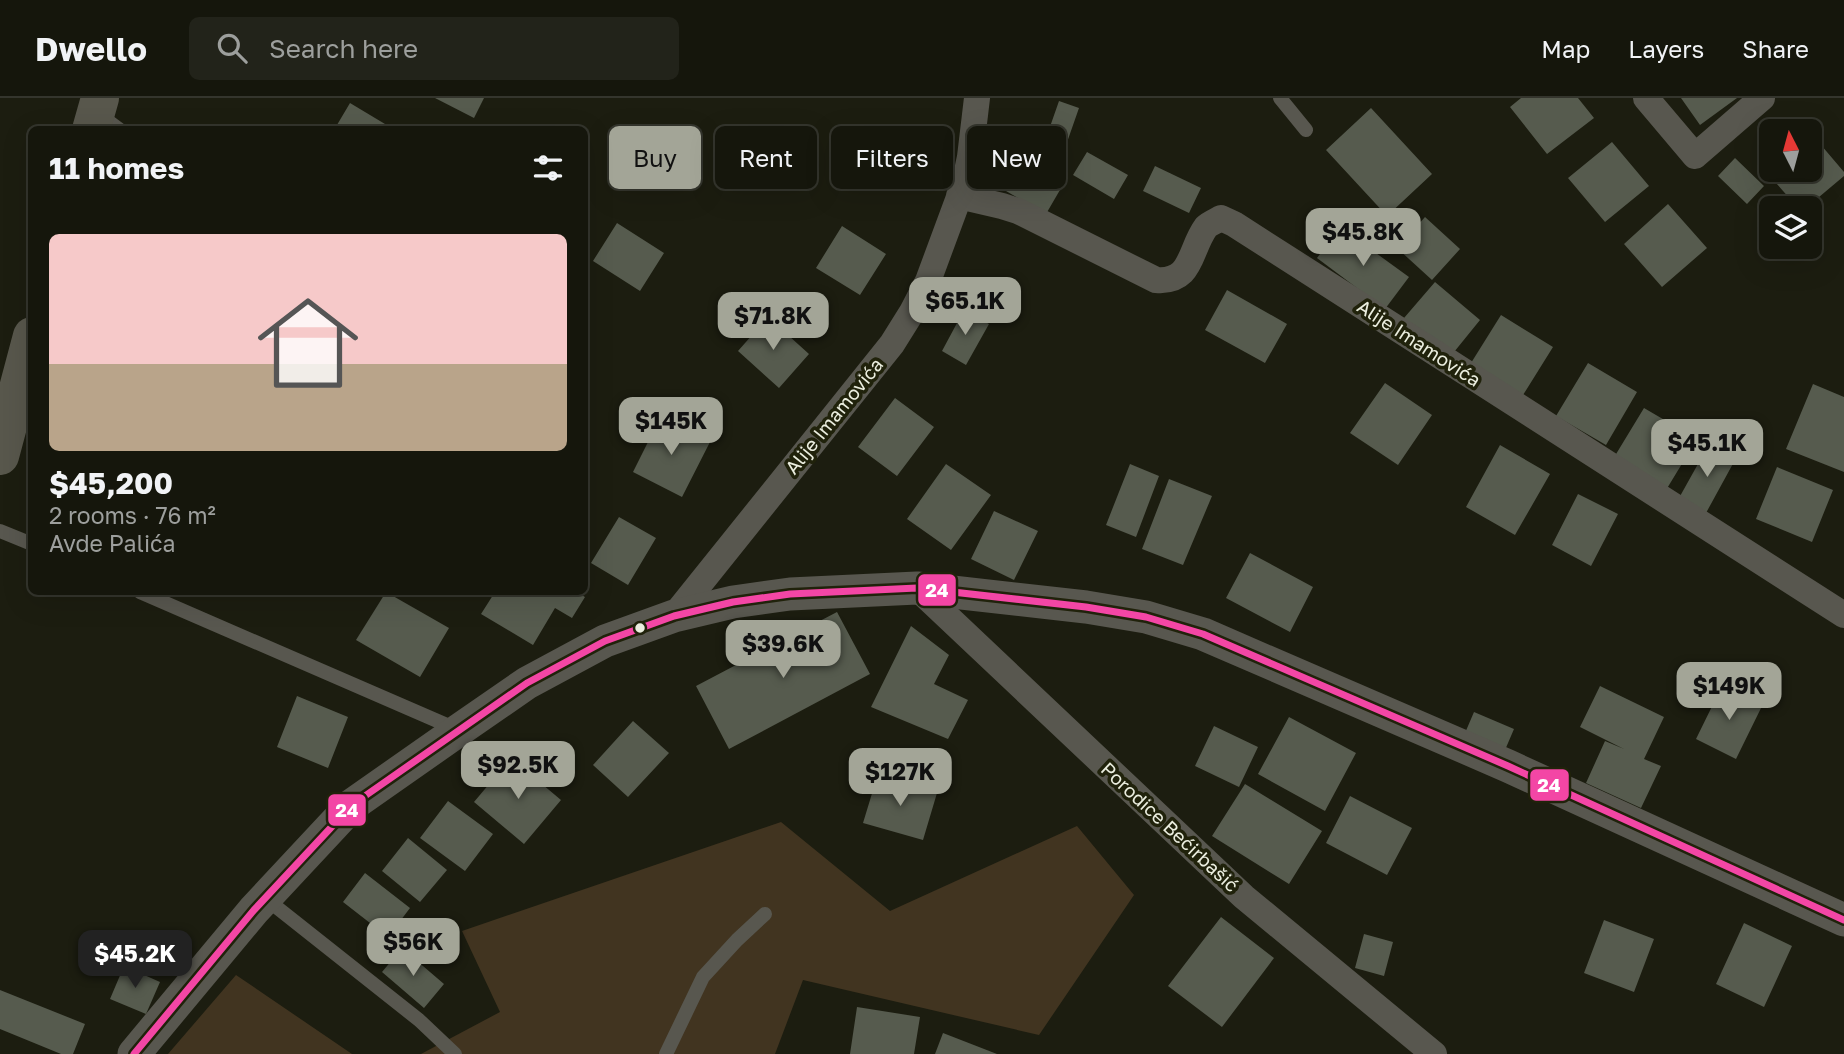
<!DOCTYPE html>
<html lang="en">
<head>
<meta charset="utf-8">
<style>
  body { margin:0; font-family:"Golos Text",sans-serif; background:#22231a; color:#f1f3f6; height:100vh; display:flex; flex-direction:column; font-size:26px; white-space:nowrap }
  * { box-sizing:border-box; margin:0 }
  p { font-size:23px; color:#9d9f9d }
  .icon { flex:none; width:38px; height:38px; fill:none; stroke:currentColor; stroke-width:2; stroke-linecap:round; stroke-linejoin:round }
  .map { position:relative; flex:1; overflow:hidden }
  .side { position:absolute; left:28px; top:28px; width:560px; height:469px; display:flex; flex-direction:column; background:#15160c; border-radius:10px; box-shadow:0 7px 28px #0002,0 0 0 2px #34352d }
  .side>* { flex:none }
  .banner { position:absolute; left:609px; top:28px; width:665px; height:63px; display:flex; gap:14px }
  .needle { width:46px; rotate:354deg }
  .buttons { position:absolute; left:1759px; top:21px; display:grid; gap:14px }
  .buttons a { display:grid; place-items:center; width:63px; height:63px; border-radius:10px; background:#15160c; box-shadow:0 7px 28px #0002,0 0 0 2px #34352d; font-size:35px }
  .price { position:absolute; translate:-50% -60px; padding:0 16px; border-radius:14px; background:#a3a597; color:#111; font-size:23px; line-height:46px; filter:drop-shadow(0 2px 4px #0008) }
  .price::after { content:''; position:absolute; left:50%; top:42px; width:21px; height:16px; margin-left:-10px; background:inherit; clip-path:polygon(0 0,100% 0,50% 100%) }
  .price.selected { background:#222; color:#fff }
  ul { padding:0; list-style:none }
  li { display:grid; align-content:center; gap:14px; height:371px; padding:0 21px }
  li span { display:grid; place-items:center; height:217px; border-radius:10px; color:#555 }
  li>.icon { margin-inline-start:auto }
  span .icon { width:126px; height:126px; fill:#fffc; stroke-width:1 }
  li b { font-size:30px }
  h2 { display:flex; justify-content:space-between; align-items:center; height:84px; padding:0 21px; font-size:30px }
  .pill { padding:0 24px; border-radius:10px; background:#15160c; box-shadow:0 7px 28px #0002,0 0 0 2px #34352d; font-size:24px; line-height:63px }
  .pill.selected { background:#a3a597; color:#111 }
  header { display:flex; align-items:center; gap:42px; box-sizing:border-box; height:98px; padding:0 35px; background:#15160c; border-bottom:2px solid #34352d }
  header strong { font-size:33px }
  nav { display:flex; gap:38px; margin-inline-start:auto; font-size:24px }
  .search { width:490px; height:63px; background:#22231a; display:flex; align-items:center; gap:18px; box-sizing:border-box; padding:0 24px; border-radius:10px; color:#9d9f9d; font-size:26px }
  .map>svg:first-child { display:block }
</style>
</head>
<body>
<header>
<strong>Dwello</strong>
<div class="search"><svg class="icon" aria-label="search" viewBox="0 0 24 24"><circle cx="10" cy="10" r="6"/><path d="M15 15l6 6"/></svg>Search here</div>
<nav><a>Map</a><a>Layers</a><a>Share</a></nav>
</header>
<div class="map">
<svg width="1844" height="956" viewBox="0 0 1844 956">
  <rect width="100%" height="100%" fill="#1c1d10"/>
  <!-- green -->
  <path fill="#413420" d="M781 724 890 813 1077 728 1134 797 1039 937 803 882 775 956H421L500 914 462 833Z
    M236 877 352 956H168Z"/>
  <!-- building -->
  <path fill="#565b4e" d="M435 0H484L474 20Z
    M1521 0H1578L1594 20 1547 56 1510 9Z
    M1681 0H1737L1700 27Z
    M1059 3 1079 10 1065 50 1045 43Z
    M350 5 395 32H334Z
    M1371 10 1432 76 1387 118 1326 52Z
    M1810 34 1844 74V78L1806 110H1798L1763 70 1771 63V72H1810Z
    M1612 44 1649 88 1605 124 1568 80Z
    M1087 54 1128 77 1114 101 1073 77Z
    M1735 60 1764 88 1747 106 1718 78Z
    M1024 62 1064 85 1046 116 1006 93Z
    M1155 68 1201 90 1189 115 1143 93Z
    M1668 106 1707 150 1662 189 1624 146Z
    M1425 119 1460 151 1432 182 1397 150Z
    M617 125 664 155 640 193 593 163Z
    M842 128 886 156 860 197 816 170Z
    M1340 129 1409 179 1385 211 1317 160Z
    M1435 184 1480 222 1450 259 1404 220Z
    M1227 192 1287 226 1265 265 1205 232Z
    M964 212 989 226 966 267 942 253Z
    M1501 217 1553 249 1523 297 1471 265Z
    M768 219 809 256 779 290 738 253Z
    M1588 265 1637 294 1606 347 1556 318Z
    M1385 285 1432 317 1398 367 1350 335Z
    M1813 286 1844 299V374L1786 351Z
    M895 300 934 329 897 378 858 349Z
    M1644 310 1697 341 1663 397 1610 366Z
    M661 318 710 344 682 399 633 374Z
    M1500 347 1550 376 1515 437 1466 409Z
    M1708 348 1735 362 1706 415 1679 400Z
    M946 366 991 397 951 452 907 421Z
    M1130 366 1159 378 1136 439 1106 427Z
    M1777 369 1833 392 1812 444 1756 421Z
    M1169 381 1212 398 1183 467 1142 451Z
    M1578 396 1618 416 1591 468 1552 447Z
    M994 413 1038 433 1014 482 971 461Z
    M619 419 656 440 628 487 591 465Z
    M1250 455 1313 489 1290 534 1226 500Z
    M386 494 449 530 420 579 356 542Z
    M495 494H576L585 499 572 520 555 510 533 547 481 516Z
    M837 514 870 576 729 651 696 588Z
    M911 528 949 557 934 586 968 602 948 641 871 609Z
    M1723 586 1763 606 1736 661 1696 641Z
    M1600 588 1664 619 1644 661 1661 668 1641 710 1586 685 1605 643 1624 651 1580 629Z
    M297 598 348 619 328 670 277 649Z
    M1474 614 1514 631 1505 652 1465 635Z
    M1289 619 1356 655 1325 713 1258 676Z
    M633 623 669 655 628 699 593 667Z
    M1214 628 1258 649 1239 689 1195 668Z
    M511 660 561 702 524 746 474 704Z
    M877 679 937 695 923 742 863 725Z
    M1245 686 1322 733 1289 786 1212 738Z
    M1350 698 1412 730 1387 777 1326 745Z
    M448 703 493 736 465 773 420 740Z
    M408 740 447 772 420 804 382 773Z
    M365 775 410 810 388 839 343 804Z
    M1221 819 1274 860 1222 929 1168 888Z
    M1604 822 1654 841 1634 894 1584 875Z
    M1744 825 1792 848 1764 909 1716 886Z
    M1364 836 1393 844 1384 878 1355 870Z
    M402 850 444 886 424 910 382 874Z
    M124 868 160 884 146 916 110 901Z
    M0 892 85 926 73 956H61L0 931Z
    M857 909 920 919 914 956H850Z
    M943 935 997 956H935Z"/>
  <g fill="none" stroke-linecap="round" stroke-linejoin="round">
    <!-- service -->
    <path stroke="#58574f" stroke-width="14" d="M1280 0 1306 32
      M97 15 120 32
      M0 433 32 446
      M140 494 456 631
      M265 800 419 922 455 956
      M666 956 703 879 737 842 765 816"/>
    <!-- minor -->
    <path stroke="#58574f" stroke-width="26" d="M1646 0 1695 58 1762 0
      M959 98 1002 108 1018 113 1156 182C1193 185 1189 152 1206 129 1210 125 1216 123 1221 120L1234 126 1844 517
      M917 490 1244 799 1434 956
      M674 518 892 246 912 214 928 183 965 83 970 59 977 0"/>
    <!-- tertiary -->
    <path stroke="#58574f" stroke-width="33" d="M134 956 254 812 352 707 459 632 527 585 605 543 674 518 733 504 790 496 917 490 1086 509 1146 519 1203 536 1508 668 1844 822"/>
    <!-- primary -->
    <path stroke="#58574c" stroke-width="38" d="M91 32 100 0
      M0 358 32 238"/>
    <defs>
      <path id="bus-1" d="M134 956 254 812 352 707 527 585 605 543 674 518 733 504 790 496 917 490 1086 509 1146 519 1203 536 1508 668 1844 822"/>
    </defs>
    <!-- bus-1 casing -->
    <use href="#bus-1" stroke="#20220b" stroke-width="12"/>
    <!-- bus-1 -->
    <use href="#bus-1" stroke="#f346a5" stroke-width="7"/>
  </g>
  <!-- markers -->
  <circle fill="#ebeedf" stroke="#20220b" stroke-width="2.5" cx="640" cy="530" r="6"/>
  <g text-anchor="middle" stroke-width="7" stroke-linejoin="round" paint-order="stroke">
    <!-- street labels -->
    <g font-size="19" fill="#ebeedf" stroke="#20220b">
      <text transform="translate(1419 245) rotate(33)" y="7">Alije Imamovića</text>
      <text transform="translate(834 318) rotate(-51)" y="7">Alije Imamovića</text>
      <text transform="translate(1170 729) rotate(43)" y="7">Porodice Bećirbašić</text>
    </g>
  </g>
  <g stroke="#20220b" stroke-width="2.5">
    <rect x="917" y="475" width="40" height="34" rx="7" fill="#f346a5"/>
    <rect x="1529" y="670" width="41" height="34" rx="7" fill="#f346a5"/>
    <rect x="327" y="695" width="40" height="34" rx="7" fill="#f346a5"/>
  </g>
  <g font-size="19" text-anchor="middle" font-weight="bold" fill="#fff">
    <text x="937" y="499">24</text>
    <text x="1549" y="694">24</text>
    <text x="347" y="719">24</text>
  </g>
</svg>
<div class="buttons">
<a><svg class="needle" viewBox="-14 -14 28 28"><path d="M0-13l5 13h-10z" fill="#e53935"/><path d="M0 13l5-13h-10z" fill="#9d9f9d"/></svg></a>
<a><svg class="icon" aria-label="layers" viewBox="0 0 24 24"><path d="M12 4l9 5-9 5-9-5zM3 14l9 5 9-5"/></svg></a>
</div>
<b class="price" style="left:1363px;top:170px">$45.8K</b>
<b class="price" style="left:965px;top:239px">$65.1K</b>
<b class="price" style="left:773px;top:254px">$71.8K</b>
<b class="price" style="left:671px;top:359px">$145K</b>
<b class="price" style="left:1707px;top:381px">$45.1K</b>
<b class="price" style="left:783px;top:582px">$39.6K</b>
<b class="price" style="left:1729px;top:624px">$149K</b>
<b class="price" style="left:518px;top:703px">$92.5K</b>
<b class="price" style="left:900px;top:710px">$127K</b>
<b class="price" style="left:413px;top:880px">$56K</b>
<b class="price selected" style="left:135px;top:892px">$45.2K</b>
<div class="banner">
<a class="pill selected">Buy</a>
<a class="pill">Rent</a>
<a class="pill">Filters</a>
<a class="pill">New</a>
</div>
<section class="side">
<h2>11 homes<svg class="icon" aria-label="filters" viewBox="0 0 24 24"><path d="M4 7h16M4 17h16"/><circle cx="9" cy="7" r="2"/><circle cx="15" cy="17" r="2"/></svg></h2>
<ul>
<li><span style="background:linear-gradient(#f6c9c9 60%,#b9a48a 0)"><svg class="icon" aria-label="home" viewBox="0 0 24 24"><path d="M3 11l9-7 9 7M6 9v11h12V9"/></svg></span><div><b>$45,200</b><p>2 rooms · 76 m²</p><p>Avde Palića</p></div></li>
</ul>
</section>
</div>
</body>
</html>
